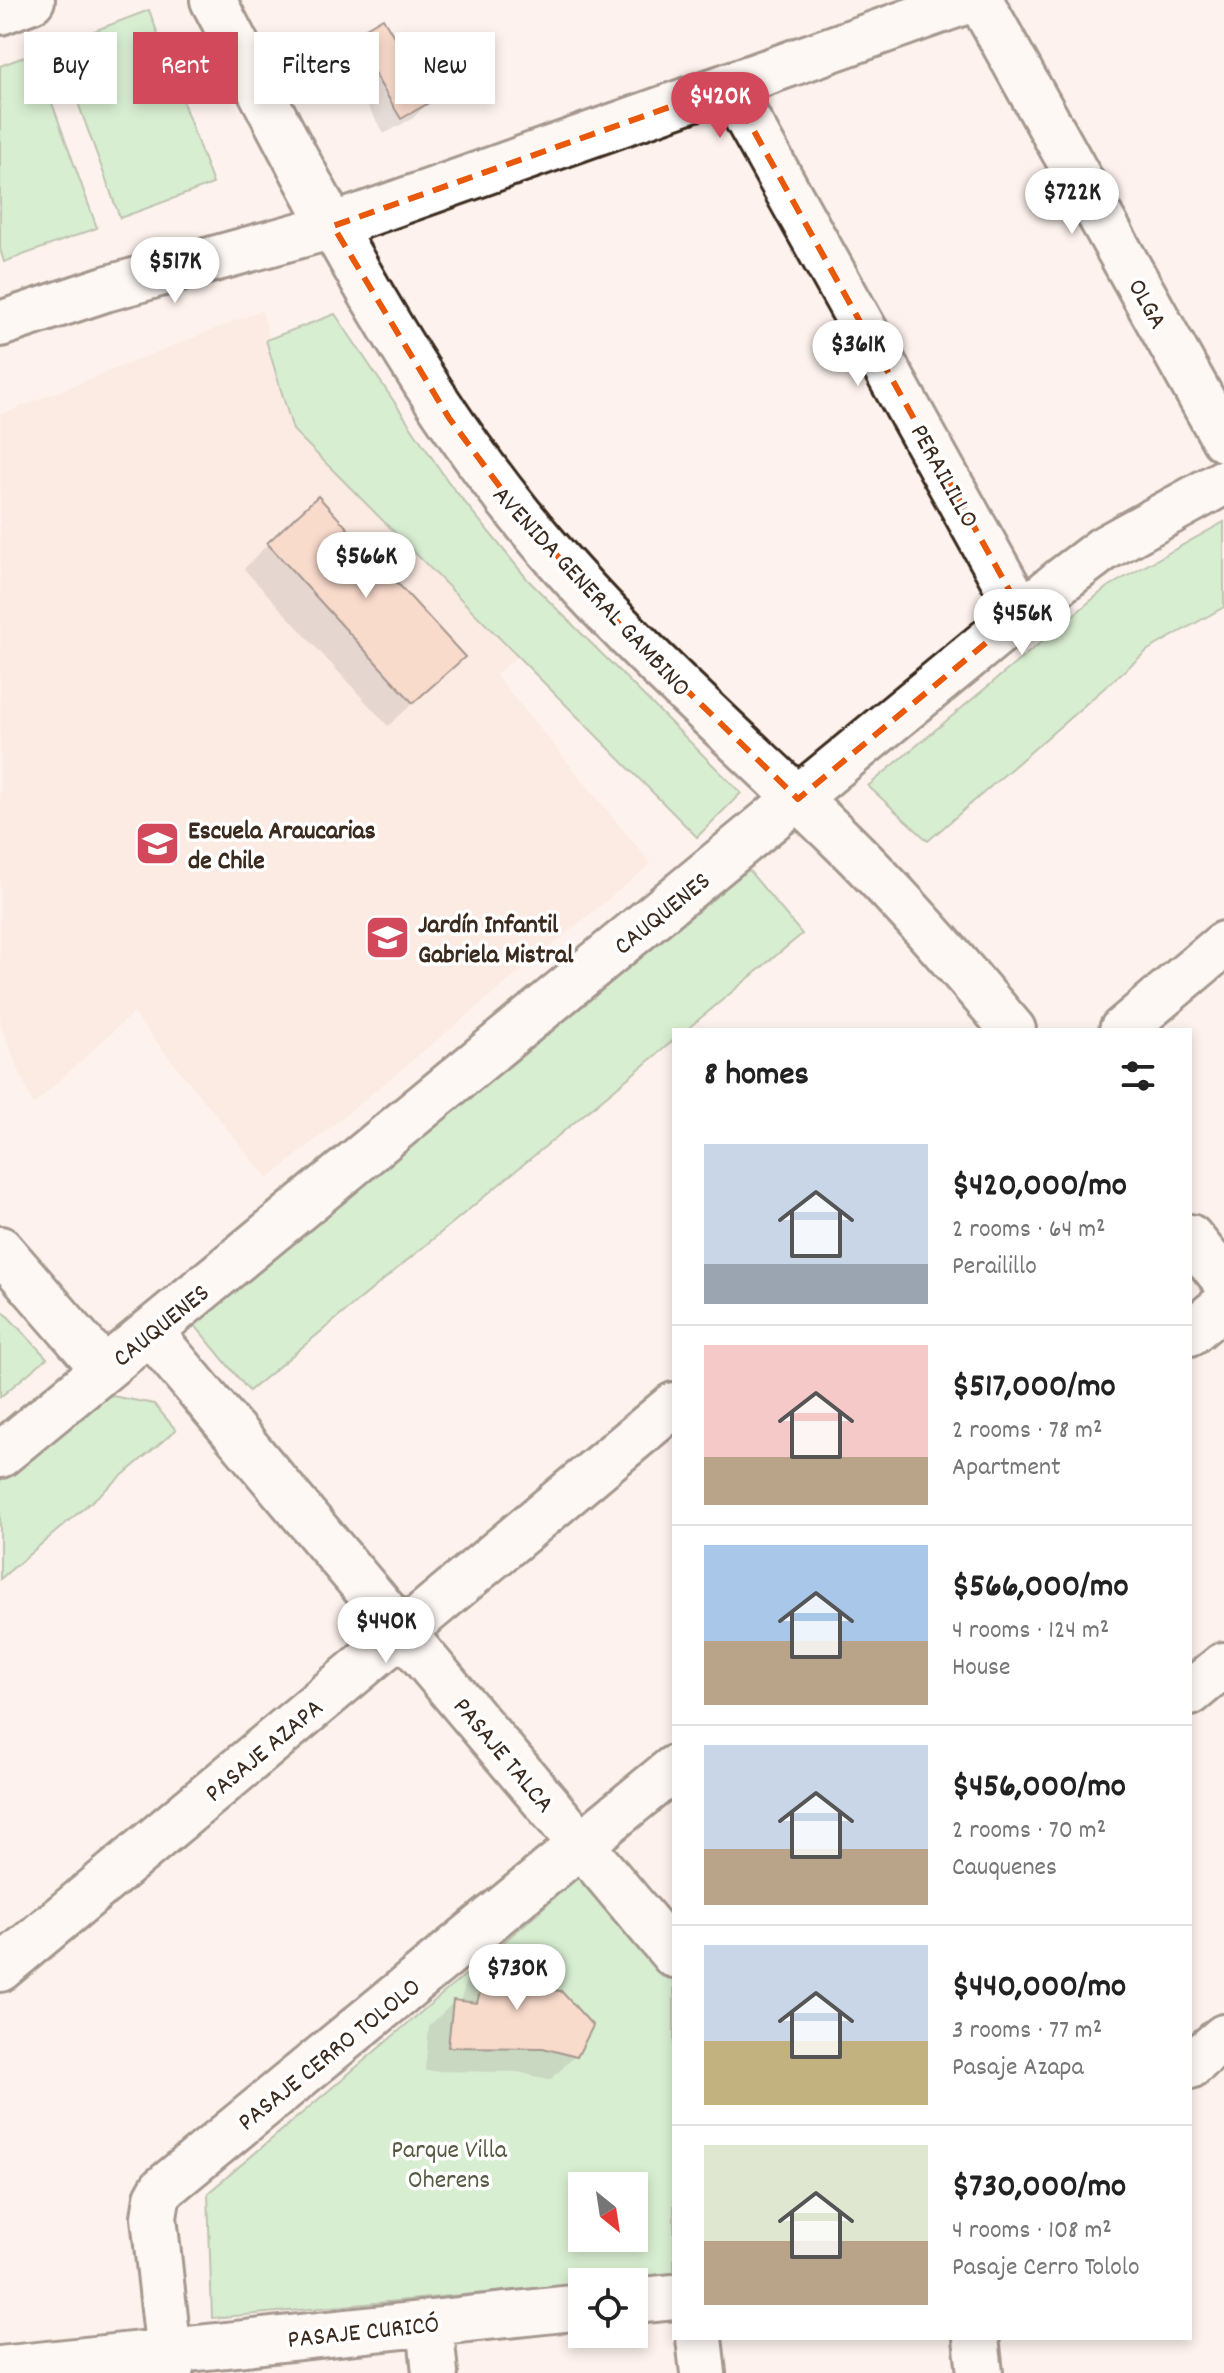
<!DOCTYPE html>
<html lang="en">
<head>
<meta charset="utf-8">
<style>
  body { margin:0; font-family:Dekko,sans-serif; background:#f6f6f6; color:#222; height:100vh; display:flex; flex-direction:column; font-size:30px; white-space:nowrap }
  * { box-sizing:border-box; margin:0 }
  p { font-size:26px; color:#767676 }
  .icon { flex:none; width:44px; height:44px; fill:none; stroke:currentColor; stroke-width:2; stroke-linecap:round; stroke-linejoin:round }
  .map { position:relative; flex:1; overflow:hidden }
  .drawer { position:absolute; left:672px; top:1028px; width:520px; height:1312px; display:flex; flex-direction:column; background:#fff; border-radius:0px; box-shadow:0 4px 12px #0003 }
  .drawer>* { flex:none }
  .hud { position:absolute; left:24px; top:32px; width:528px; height:72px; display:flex; gap:16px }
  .needle { width:52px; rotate:150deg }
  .buttons { position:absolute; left:568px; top:2172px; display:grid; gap:16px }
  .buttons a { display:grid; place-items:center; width:80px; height:80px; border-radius:0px; background:#fff; box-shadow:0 4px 12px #0003; font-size:40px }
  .price { position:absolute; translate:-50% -68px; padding:0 18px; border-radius:28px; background:#fff; color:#222; font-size:26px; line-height:52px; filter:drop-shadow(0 2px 4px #0008) }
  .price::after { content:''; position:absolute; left:50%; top:48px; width:24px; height:18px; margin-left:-12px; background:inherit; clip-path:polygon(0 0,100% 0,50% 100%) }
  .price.active { background:#d1495b; color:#fff }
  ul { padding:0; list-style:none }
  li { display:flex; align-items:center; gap:24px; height:200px; padding:0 32px }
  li+li { border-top:2px solid #e0e0e0 }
  li span { display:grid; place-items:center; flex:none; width:224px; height:160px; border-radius:0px; color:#555 }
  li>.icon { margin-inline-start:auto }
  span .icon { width:96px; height:96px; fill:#fffc; stroke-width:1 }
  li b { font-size:34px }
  h2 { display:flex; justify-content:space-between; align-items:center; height:96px; padding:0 32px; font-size:34px }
  .pill { padding:0 28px; border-radius:0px; background:#fff; box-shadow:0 4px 12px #0003; font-size:28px; line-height:72px }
  .pill.active { background:#d1495b; color:#fff }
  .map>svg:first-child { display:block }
</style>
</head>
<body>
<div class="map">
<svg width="1224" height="2373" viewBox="0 0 1224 2373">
  <rect width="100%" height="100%" fill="#fdf2ed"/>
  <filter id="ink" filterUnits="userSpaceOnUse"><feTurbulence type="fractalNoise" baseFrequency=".0125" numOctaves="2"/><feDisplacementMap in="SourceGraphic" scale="16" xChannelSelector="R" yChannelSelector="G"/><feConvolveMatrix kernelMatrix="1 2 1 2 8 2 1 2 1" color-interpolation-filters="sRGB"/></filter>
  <g filter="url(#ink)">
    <!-- built -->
    <path fill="#fae2d7" d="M262 310 293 430 518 655 496 675 651 864 268 1179 133 1013 33 1105 0 1024V415Z"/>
    <!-- green -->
    <path fill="#aae8b0" stroke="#728967" stroke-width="2" fill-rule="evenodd" d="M149 10 213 184 120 218 57 45Z
      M34 53 97 228 4 262 0 249V66Z
      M335 314 449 483 528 580 741 793 697 837 293 430 266 340Z
      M1224 522V607L1148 650 928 841 868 786 1106 588Z
      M746 867 802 934 686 1030H674V1040L249 1391 193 1323Z
      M0 1308 47 1358 0 1397Z
      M96 1393 154 1404 176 1430 0 1579V1473Z
      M583 1868 674 1976V2276L582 2282V2284L212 2318 208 2193 539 1912ZM582 2186H634V2238H582Z"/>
    <!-- shadow -->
    <path fill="#0003" d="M354 37 430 101 413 118 384 134 337 54Z
      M268 544 438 681 388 726 244 569Z
      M494 1947 575 2056 550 2080 518 2072 425 2071 429 2026 454 2002 460 2003 469 1972Z"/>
    <!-- building -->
    <path fill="#f3bea5" stroke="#3b2a1e" stroke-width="2" d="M383 18 432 101 401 119 352 36Z
      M318 496 465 657 413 703 267 543Z
      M493 1945 526 1948 525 1987 561 1991 593 2026 577 2057 543 2048 448 2047 453 2000 477 2003Z"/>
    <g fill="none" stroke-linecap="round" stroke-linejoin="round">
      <defs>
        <path id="minor" d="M213 0C304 173 397 363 520 515 614 632 729 731 836 835 899 896 956 963 1013 1030
          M980 0 1224 439
          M0 12 32 0
          M729 86 1022 613
          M1122 1030 1224 944
          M1190 1237 1224 1279
          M0 1249 104 1369
          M150 1332 674 1955
          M1190 1333 1224 1305
          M0 1455 1062 580 1103 549 1224 482
          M1190 1693 1224 1665
          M0 1969 674 1405
          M1190 2066 1224 2037
          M634 2301 674 2297
          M430 2323 435 2373
          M699 2338 703 2373
          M976 2338 980 2373
          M0 2369 582 2307
          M171 2373 154 2217 157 2198 162 2189 674 1768"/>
        <path id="major" d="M0 324 105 289 333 226 970 0"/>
      </defs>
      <!-- minor casing -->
      <use href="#minor" stroke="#3b2a1e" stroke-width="50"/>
      <!-- major casing -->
      <use href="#major" stroke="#3b2a1e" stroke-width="50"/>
      <!-- minor -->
      <use href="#minor" stroke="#fff" stroke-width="44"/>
      <!-- major -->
      <use href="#major" stroke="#fff" stroke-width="44"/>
    </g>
  </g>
  <!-- marked area -->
  <path d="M0 0H1224V2373H0ZM729 86 1022 613 798 799 623 628 523 518 449 418 333 226Z" fill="#fdf2ed" fill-opacity=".55" fill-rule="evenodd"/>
  <path fill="none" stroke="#e8590c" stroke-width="6" stroke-dasharray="16 10" stroke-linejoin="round" d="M729 86 1022 613 798 799 623 628 523 518 449 418 333 226Z"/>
  <!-- icons -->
  <defs>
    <symbol id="school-square" viewBox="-11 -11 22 22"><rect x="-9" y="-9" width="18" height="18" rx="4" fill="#d1495b" stroke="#fff"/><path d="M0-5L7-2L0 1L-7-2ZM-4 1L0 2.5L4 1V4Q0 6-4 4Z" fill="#fff"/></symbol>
  </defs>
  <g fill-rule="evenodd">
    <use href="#school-square" x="132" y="818" width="51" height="51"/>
    <use href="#school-square" x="362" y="912" width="51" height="51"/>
  </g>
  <g text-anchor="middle" stroke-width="7" stroke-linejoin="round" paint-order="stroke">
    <!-- street labels -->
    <g font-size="26" fill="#3b2a1e" stroke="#fff">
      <text transform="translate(1149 303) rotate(61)" y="9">OLGA</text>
      <text transform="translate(946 475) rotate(61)" y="9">PERAILILLO</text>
      <text transform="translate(593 590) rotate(47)" y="9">AVENIDA GENERAL GAMBINO</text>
      <text transform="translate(661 912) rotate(-39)" y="9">CAUQUENES</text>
      <text transform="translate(160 1324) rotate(-39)" y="9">CAUQUENES</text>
      <text transform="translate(263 1749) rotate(-40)" y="9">PASAJE AZAPA</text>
      <text transform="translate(505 1754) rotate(50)" y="9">PASAJE TALCA</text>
      <text transform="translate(328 2053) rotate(-39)" y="9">PASAJE CERRO TOLOLO</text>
      <text transform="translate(363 2330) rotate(-6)" y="9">PASAJE CURICÓ</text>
    </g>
    <!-- poi labels -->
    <g font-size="26" font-weight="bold" fill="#3b2a1e" stroke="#fff" text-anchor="start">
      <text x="188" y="838">Escuela Araucarias<tspan x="188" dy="30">de Chile</tspan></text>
      <text x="418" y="932">Jardín Infantil<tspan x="418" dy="30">Gabriela Mistral</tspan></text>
    </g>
    <!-- park labels -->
    <g font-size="26" fill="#575a42" stroke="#fff">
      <text x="449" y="2157">Parque Villa<tspan x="449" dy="30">Oherens</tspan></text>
    </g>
  </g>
</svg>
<div class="buttons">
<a><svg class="needle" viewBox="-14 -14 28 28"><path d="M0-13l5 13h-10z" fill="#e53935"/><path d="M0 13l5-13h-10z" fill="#767676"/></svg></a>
<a><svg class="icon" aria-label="locate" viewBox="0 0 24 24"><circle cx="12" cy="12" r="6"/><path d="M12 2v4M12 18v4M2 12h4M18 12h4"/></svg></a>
</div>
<b class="price active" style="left:720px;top:140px">$420K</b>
<b class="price" style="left:1072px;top:236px">$722K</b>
<b class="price" style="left:175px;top:305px">$517K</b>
<b class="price" style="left:858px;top:388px">$361K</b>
<b class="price" style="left:366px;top:600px">$566K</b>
<b class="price" style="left:1022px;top:657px">$456K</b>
<b class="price" style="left:386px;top:1665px">$440K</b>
<b class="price" style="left:517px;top:2012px">$730K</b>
<div class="hud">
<a class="pill">Buy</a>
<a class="pill active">Rent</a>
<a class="pill">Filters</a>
<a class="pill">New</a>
</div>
<section class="drawer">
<h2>8 homes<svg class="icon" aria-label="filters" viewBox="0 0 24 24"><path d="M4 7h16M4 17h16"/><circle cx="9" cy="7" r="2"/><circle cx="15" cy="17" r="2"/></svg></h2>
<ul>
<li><span style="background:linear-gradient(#c9d6e8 75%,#9aa5b1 0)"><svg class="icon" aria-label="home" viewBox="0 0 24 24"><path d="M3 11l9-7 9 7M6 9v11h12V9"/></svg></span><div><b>$420,000/mo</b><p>2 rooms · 64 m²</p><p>Perailillo</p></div></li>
<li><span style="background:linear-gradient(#f6c9c9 70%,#b9a48a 0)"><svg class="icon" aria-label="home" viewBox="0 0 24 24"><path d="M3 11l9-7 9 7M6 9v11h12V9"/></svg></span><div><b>$517,000/mo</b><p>2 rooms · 78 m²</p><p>Apartment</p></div></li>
<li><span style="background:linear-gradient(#a9c7e8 60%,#b9a48a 0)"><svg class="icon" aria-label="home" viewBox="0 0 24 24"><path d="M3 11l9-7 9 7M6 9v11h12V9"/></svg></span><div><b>$566,000/mo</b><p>4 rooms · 124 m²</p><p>House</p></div></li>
<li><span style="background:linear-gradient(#c9d6e8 65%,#b9a48a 0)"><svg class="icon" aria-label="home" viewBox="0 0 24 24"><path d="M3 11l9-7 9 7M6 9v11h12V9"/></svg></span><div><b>$456,000/mo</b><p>2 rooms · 70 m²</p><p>Cauquenes</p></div></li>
<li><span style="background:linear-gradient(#c9d6e8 60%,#c2b280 0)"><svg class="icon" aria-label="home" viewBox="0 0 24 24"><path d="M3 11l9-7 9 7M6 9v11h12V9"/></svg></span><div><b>$440,000/mo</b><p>3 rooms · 77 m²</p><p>Pasaje Azapa</p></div></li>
<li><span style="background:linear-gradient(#dfe7d0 60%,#b9a48a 0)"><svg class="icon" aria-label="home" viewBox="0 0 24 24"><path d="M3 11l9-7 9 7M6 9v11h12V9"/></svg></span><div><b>$730,000/mo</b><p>4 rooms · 108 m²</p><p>Pasaje Cerro Tololo</p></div></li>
</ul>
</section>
</div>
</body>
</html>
